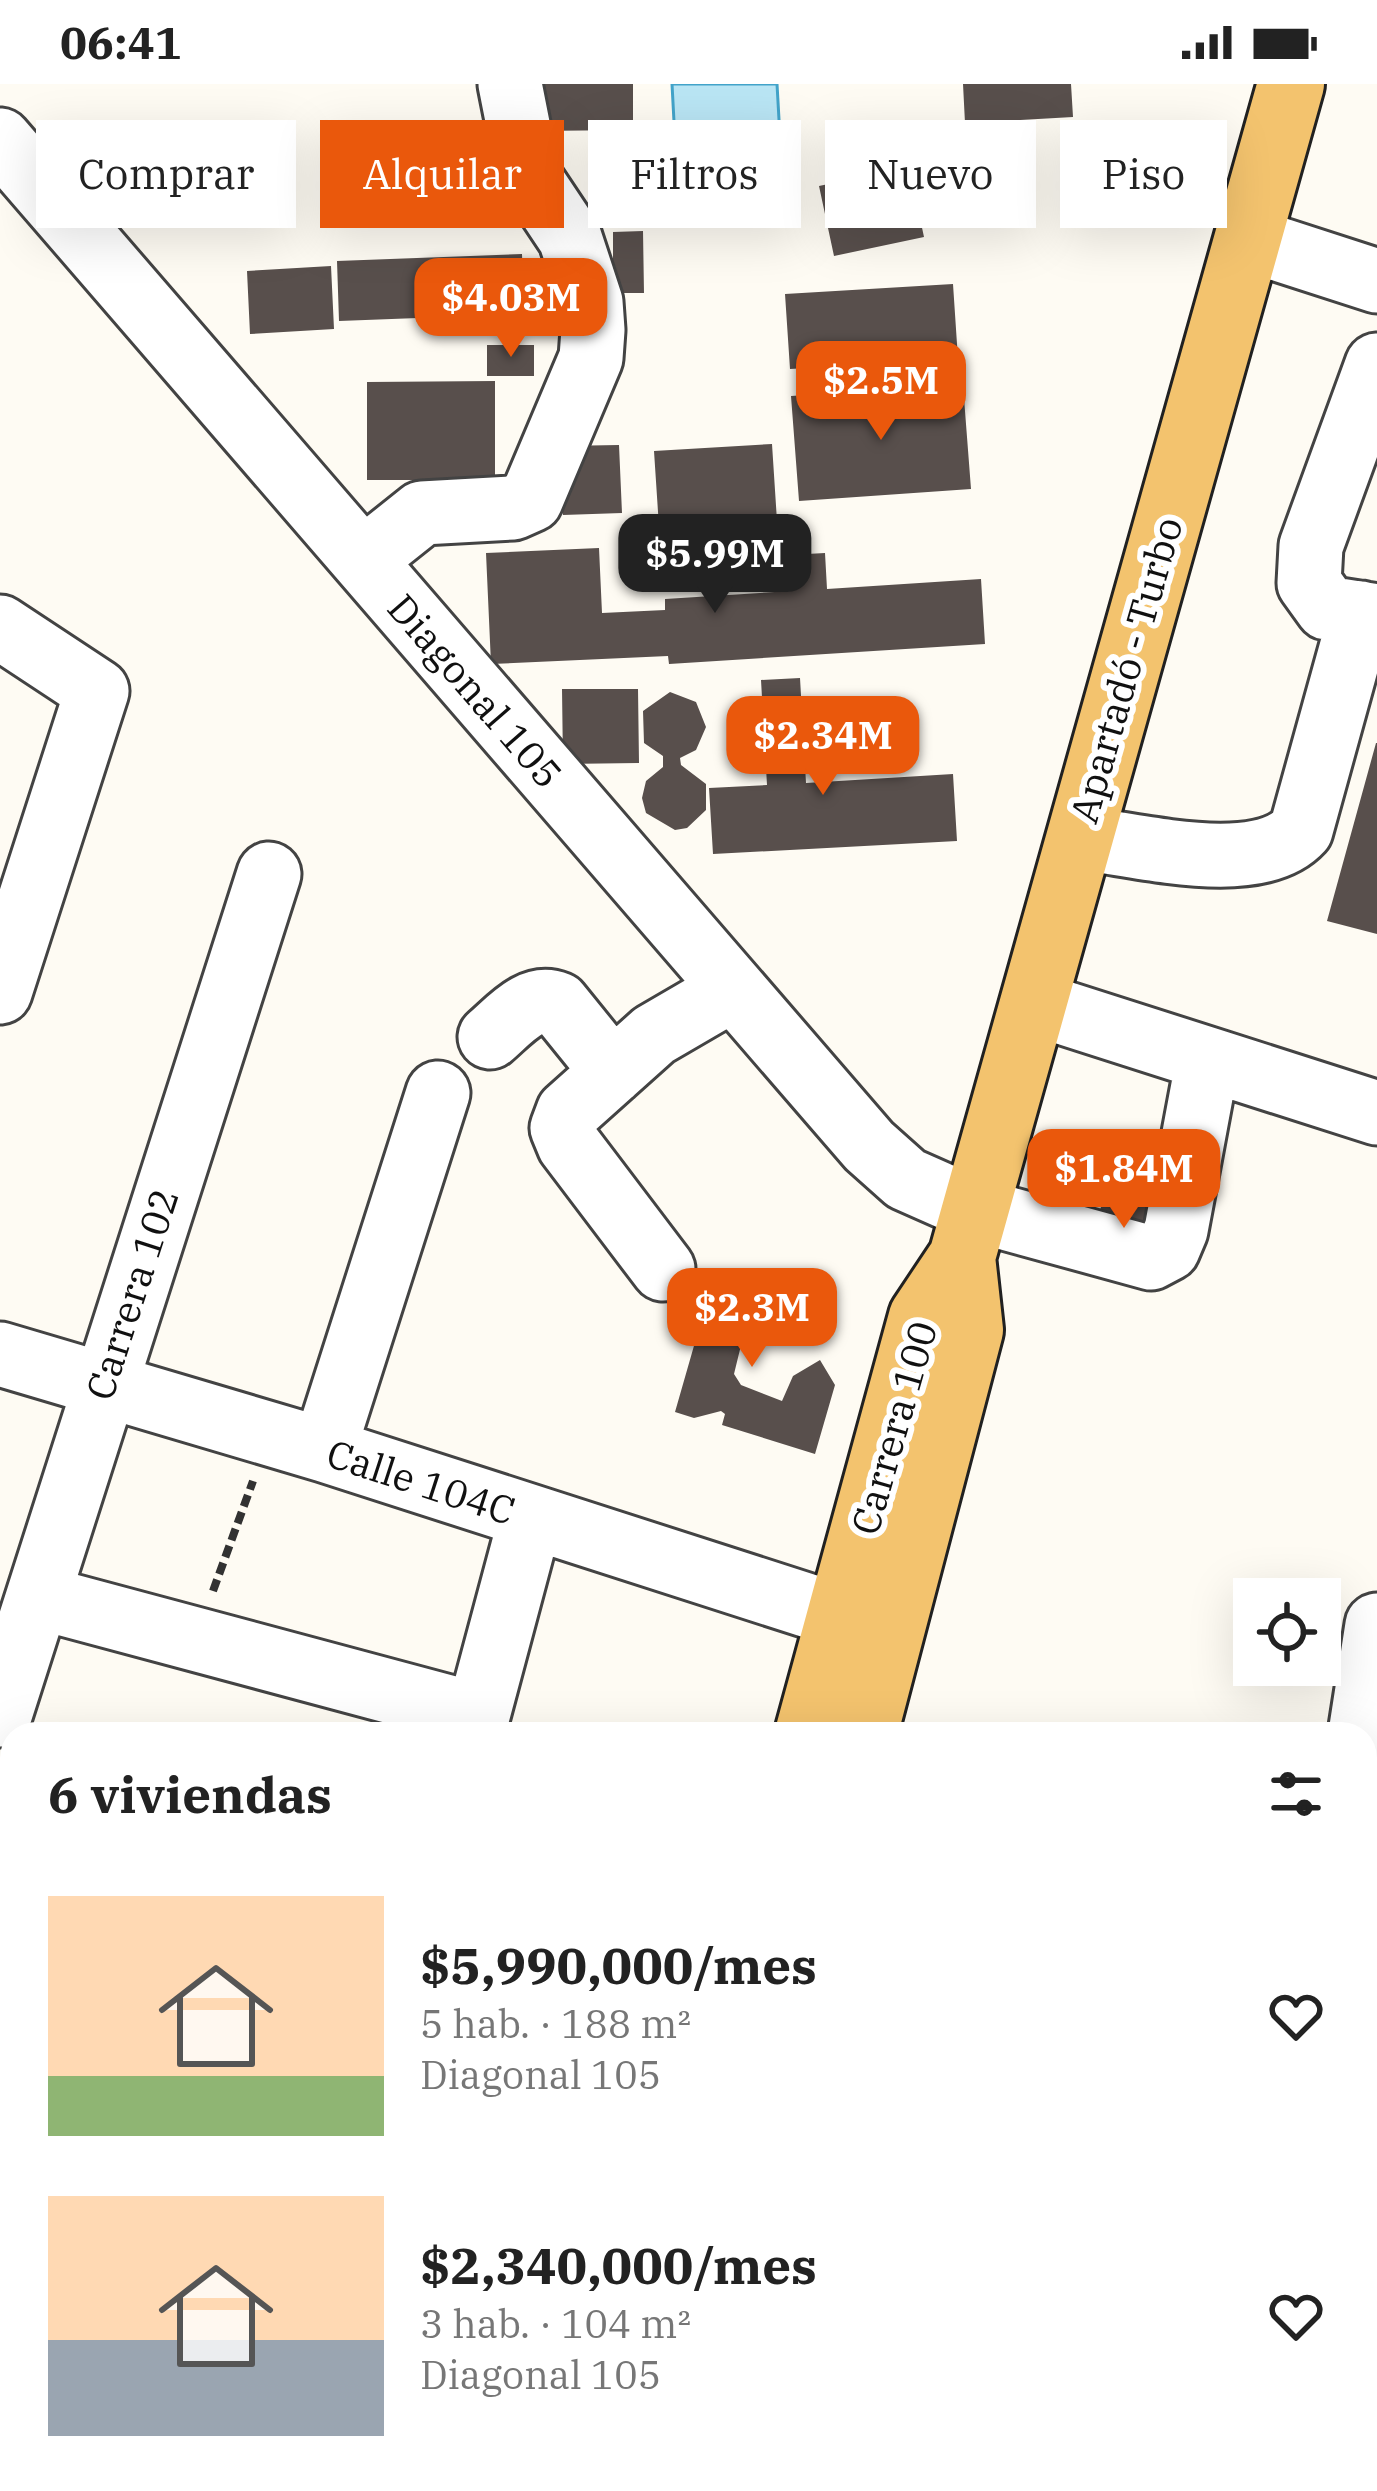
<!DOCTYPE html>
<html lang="es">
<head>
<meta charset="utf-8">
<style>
  body { margin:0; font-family:"IBM Plex Serif",serif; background:#f6f6f6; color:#222; height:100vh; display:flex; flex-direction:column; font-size:45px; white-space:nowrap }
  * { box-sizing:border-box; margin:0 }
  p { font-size:39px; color:#767676 }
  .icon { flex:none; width:66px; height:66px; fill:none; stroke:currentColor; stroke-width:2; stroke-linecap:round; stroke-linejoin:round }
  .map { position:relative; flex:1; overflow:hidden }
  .panel { position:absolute; left:0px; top:1638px; width:1377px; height:771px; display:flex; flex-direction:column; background:#fff; border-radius:36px 36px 0 0; box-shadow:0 12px 48px #0002 }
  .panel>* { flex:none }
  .banner { position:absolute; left:36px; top:36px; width:1305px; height:108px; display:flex; gap:24px }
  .fabs { position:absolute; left:1233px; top:1494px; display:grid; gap:24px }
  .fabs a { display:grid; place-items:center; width:108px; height:108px; border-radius:0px; background:#fff; box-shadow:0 12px 48px #0002; font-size:60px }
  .price { position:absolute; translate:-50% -102px; padding:0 27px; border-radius:24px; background:#ea580c; color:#fff; font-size:39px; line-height:78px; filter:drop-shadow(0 3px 6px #0008) }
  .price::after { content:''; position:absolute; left:50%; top:72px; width:36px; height:27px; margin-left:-18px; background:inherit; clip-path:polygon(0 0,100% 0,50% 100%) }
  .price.active { background:#222; color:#fff }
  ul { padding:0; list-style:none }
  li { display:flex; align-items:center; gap:36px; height:300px; padding:0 48px }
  li span { display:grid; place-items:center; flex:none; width:336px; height:240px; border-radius:0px; color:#555 }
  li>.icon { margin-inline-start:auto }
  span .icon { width:144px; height:144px; fill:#fffc; stroke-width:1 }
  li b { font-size:51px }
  h2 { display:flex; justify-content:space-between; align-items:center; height:144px; padding:0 48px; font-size:51px }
  .pill { padding:0 42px; border-radius:0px; background:#fff; box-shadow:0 12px 48px #0002; font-size:42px; line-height:108px }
  .pill.active { background:#ea580c; color:#fff }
  .status { display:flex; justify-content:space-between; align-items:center; height:84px; padding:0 60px; background:#fff; direction:ltr }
  .status svg { height:33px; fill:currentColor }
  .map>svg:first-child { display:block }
</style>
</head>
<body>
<div class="status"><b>06:41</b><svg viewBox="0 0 49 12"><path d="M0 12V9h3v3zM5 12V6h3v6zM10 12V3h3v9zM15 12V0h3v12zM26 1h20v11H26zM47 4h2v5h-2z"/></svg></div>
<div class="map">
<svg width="1377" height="2407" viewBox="0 0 1377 2407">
  <rect width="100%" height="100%" fill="#fefbf3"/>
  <!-- water -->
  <path fill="#b9e5f4" stroke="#42a3c9" stroke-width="3" d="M672 0H777L782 89 677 94Z"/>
  <!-- building -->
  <path fill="#584f4c" d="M534 0H633V46L534 47Z
    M963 0H1071L1073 33 965 39Z
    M189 55 228 101 202 123 162 77Z
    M909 83 924 153 834 172 819 102Z
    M643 147 644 209H613V148Z
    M522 170 524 230 339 237 337 177Z
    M331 182 334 245 250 250 247 187Z
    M953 200 958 275 790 285 785 210Z
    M487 261H534V292H487Z
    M495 297V396H367V298Z
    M963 301 971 405 799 417 791 312Z
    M772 360 777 437 741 439 744 489 710 491 707 441 659 443 654 367Z
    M619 361 622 429 563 431 561 362Z
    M599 464 602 529 665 526V515L791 507 789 471 825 469 827 505 981 495 985 560 669 580 668 572 491 580 486 469Z
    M800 594 806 699 953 690 957 757 713 770 709 704 767 701 761 596Z
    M562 605H638L639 679 563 680Z
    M670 608 696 618 706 643 696 666 680 674 681 681 706 700V726L687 744 675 746 646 729 642 714 646 697 663 683V672L644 659 643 627Z
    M1376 659H1377V850L1327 837Z
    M1108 1102 1164 1120 1140 1192 1084 1174Z
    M714 1192 784 1210 801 1238 771 1255 744 1249 734 1290 741 1301 782 1317 793 1292 820 1276 835 1301 815 1370 722 1341 725 1330 721 1327 694 1334 675 1328Z"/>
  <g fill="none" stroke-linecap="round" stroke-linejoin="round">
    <defs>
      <path id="minor" d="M0 56 869 1062 906 1095 976 1126 1151 1174 1168 1165 1176 1146 1208 975
        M1247 155 1377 197
        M1377 281 1311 462 1309 499 1327 524 1377 532
        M363 476 422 429 513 424 531 416 591 274 593 246 591 218 570 154 528 91 510 0
        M0 543 97 607 0 908
        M1080 754C1140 761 1258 793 1301 746L1361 529
        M1033 919 1377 1029
        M490 953C510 936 531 909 558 920L613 988
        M663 1185 569 1061 562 1044 568 1028 654 951 733 905
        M0 1270 324 1366 840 1532
        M324 1366 438 1009
        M38 1513 478 1631
        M0 1631 269 790
        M473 1650 531 1433
        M1360 1650 1377 1541
        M0 1722 12 1726
        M0 1963 12 1966
        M1365 2108 1377 2111
        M0 2295 12 2299
        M371 2397 408 2407"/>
      <path id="major" d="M808 1650 922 1233 962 1173 1291 0
        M864 1650 970 1246 962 1173
        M600 2407 603 2397
        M658 2407 661 2397"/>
    </defs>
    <!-- minor casing -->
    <use href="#minor" stroke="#434343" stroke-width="69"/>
    <!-- major casing -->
    <use href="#major" stroke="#212121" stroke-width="72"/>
    <!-- path -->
    <path stroke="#323232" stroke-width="8" stroke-dasharray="12 6" stroke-linecap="butt" d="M213 1507 253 1397"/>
    <!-- minor -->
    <use href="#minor" stroke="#fff" stroke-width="63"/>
    <!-- major -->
    <use href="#major" stroke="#f3c36e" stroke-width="66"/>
  </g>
  <g text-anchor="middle" stroke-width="12" stroke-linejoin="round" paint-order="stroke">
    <!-- street labels -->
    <g font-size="39" fill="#101010" stroke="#fff">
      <text transform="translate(1126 586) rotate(-74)" y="14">Apartadó - Turbo</text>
      <text transform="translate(475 607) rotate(49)" y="14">Diagonal 105</text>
      <text transform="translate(132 1210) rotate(-72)" y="14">Carrera 102</text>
      <text transform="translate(894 1344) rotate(-74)" y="14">Carrera 100</text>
      <text transform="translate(421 1398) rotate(18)" y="14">Calle 104C</text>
    </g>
  </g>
</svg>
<div class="fabs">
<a><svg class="icon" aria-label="locate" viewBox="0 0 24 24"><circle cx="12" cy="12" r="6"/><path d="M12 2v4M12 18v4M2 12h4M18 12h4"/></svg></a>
</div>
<b class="price" style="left:511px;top:276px">$4.03M</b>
<b class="price" style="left:881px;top:359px">$2.5M</b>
<b class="price active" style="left:715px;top:532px">$5.99M</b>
<b class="price" style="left:823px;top:714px">$2.34M</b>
<b class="price" style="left:1124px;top:1147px">$1.84M</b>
<b class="price" style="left:752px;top:1286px">$2.3M</b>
<div class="banner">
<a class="pill">Comprar</a>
<a class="pill active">Alquilar</a>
<a class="pill">Filtros</a>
<a class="pill">Nuevo</a>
<a class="pill">Piso</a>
</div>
<section class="panel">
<h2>6 viviendas<svg class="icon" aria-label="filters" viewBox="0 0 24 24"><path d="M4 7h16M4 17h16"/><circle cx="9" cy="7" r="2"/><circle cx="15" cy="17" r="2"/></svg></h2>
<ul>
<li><span style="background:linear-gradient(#ffd9b3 75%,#8fb573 0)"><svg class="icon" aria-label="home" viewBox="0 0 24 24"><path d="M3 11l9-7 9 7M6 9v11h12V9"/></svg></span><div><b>$5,990,000/mes</b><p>5 hab. · 188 m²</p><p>Diagonal 105</p></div><svg class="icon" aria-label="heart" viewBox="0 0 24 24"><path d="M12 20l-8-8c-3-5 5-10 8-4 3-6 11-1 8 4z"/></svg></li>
<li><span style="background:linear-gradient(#ffd9b3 60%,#9aa5b1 0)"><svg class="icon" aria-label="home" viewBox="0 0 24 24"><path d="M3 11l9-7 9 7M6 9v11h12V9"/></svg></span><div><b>$2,340,000/mes</b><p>3 hab. · 104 m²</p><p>Diagonal 105</p></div><svg class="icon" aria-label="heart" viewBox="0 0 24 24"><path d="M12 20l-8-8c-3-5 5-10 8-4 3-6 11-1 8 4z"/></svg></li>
</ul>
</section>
</div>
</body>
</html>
